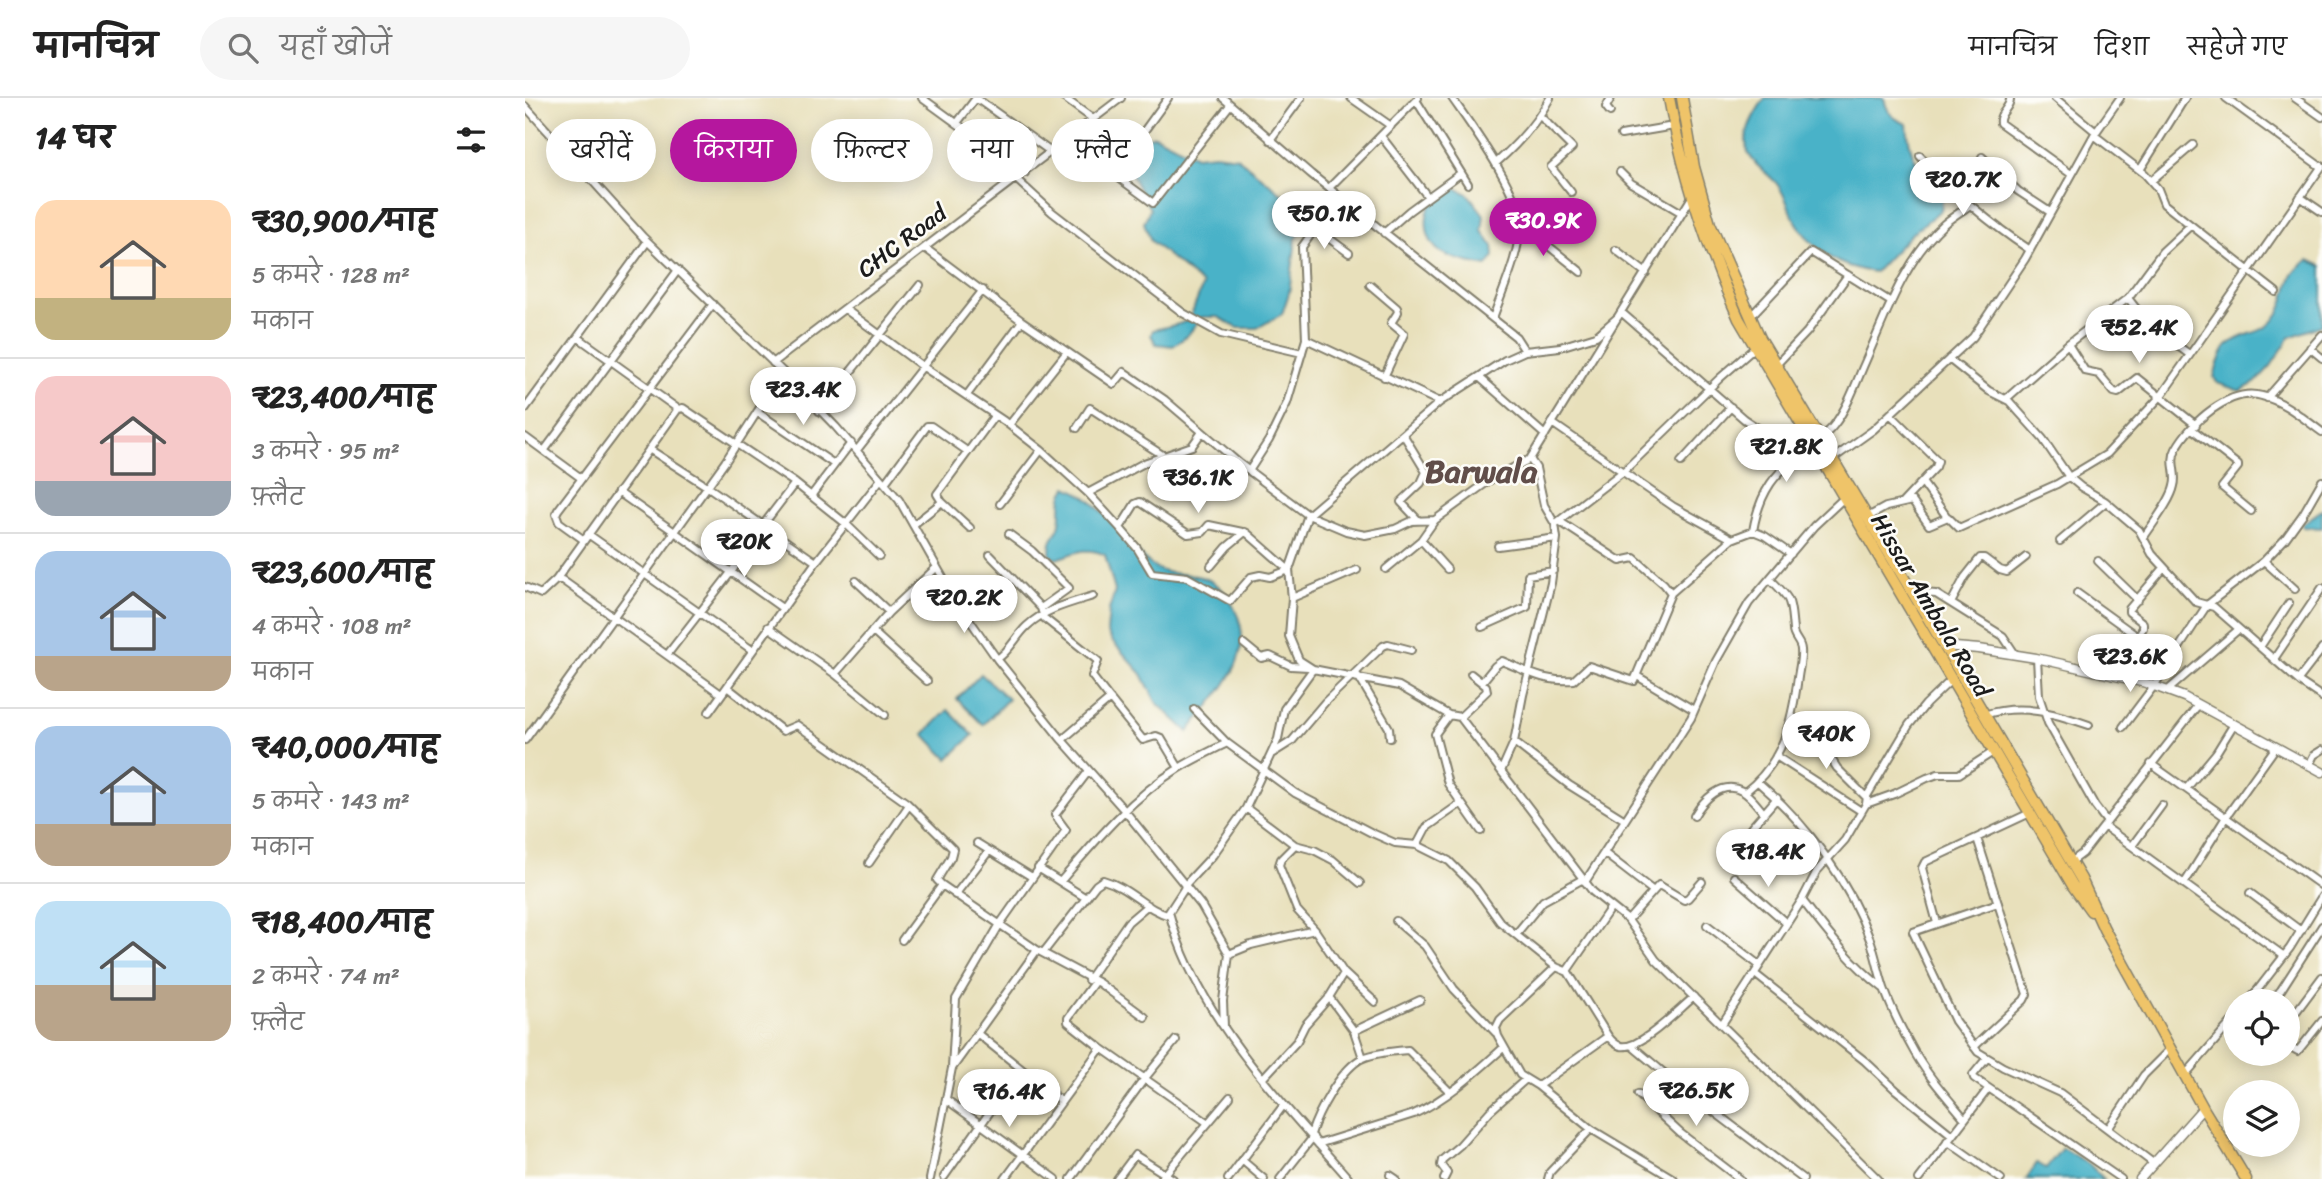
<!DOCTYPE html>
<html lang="hi">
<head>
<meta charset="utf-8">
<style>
  body { margin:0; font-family:Sriracha,"Playpen Sans Deva",sans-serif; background:#f6f6f6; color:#222; height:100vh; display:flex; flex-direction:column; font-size:26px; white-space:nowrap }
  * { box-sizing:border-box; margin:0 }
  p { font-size:23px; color:#767676 }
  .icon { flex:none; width:38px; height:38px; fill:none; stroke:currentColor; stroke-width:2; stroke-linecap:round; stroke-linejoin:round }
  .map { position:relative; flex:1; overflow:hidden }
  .panel { display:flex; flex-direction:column; background:#fff; width:525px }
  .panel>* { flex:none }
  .guide { position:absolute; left:21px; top:21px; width:665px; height:63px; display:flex; gap:14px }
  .buttons { position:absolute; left:1698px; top:891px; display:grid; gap:14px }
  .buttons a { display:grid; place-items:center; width:77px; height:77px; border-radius:50%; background:#fff; box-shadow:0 4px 18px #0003; font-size:35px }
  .price { position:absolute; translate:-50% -60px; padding:0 16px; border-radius:24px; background:#fff; color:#222; font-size:23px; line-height:46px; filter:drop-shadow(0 2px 4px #0008) }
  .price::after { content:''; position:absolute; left:50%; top:42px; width:21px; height:16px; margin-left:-10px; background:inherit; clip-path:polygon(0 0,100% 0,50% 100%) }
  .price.active { background:#b5179e; color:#fff }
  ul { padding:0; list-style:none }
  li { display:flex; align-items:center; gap:21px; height:175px; padding:0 35px }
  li+li { border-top:2px solid #e0e0e0 }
  li span { display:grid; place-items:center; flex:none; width:196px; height:140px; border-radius:21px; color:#555 }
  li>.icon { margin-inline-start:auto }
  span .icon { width:84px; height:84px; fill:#fffc; stroke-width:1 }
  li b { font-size:30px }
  h2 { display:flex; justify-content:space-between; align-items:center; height:84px; padding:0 35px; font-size:30px }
  .tag { padding:0 24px; border-radius:32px; background:#fff; box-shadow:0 4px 18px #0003; font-size:24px; line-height:63px }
  .tag.active { background:#b5179e; color:#fff }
  header { display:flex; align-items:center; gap:42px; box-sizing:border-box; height:98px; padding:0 35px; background:#fff; border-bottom:2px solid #e0e0e0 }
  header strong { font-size:33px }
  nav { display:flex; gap:38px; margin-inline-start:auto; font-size:24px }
  .search { width:490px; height:63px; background:#f6f6f6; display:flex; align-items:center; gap:18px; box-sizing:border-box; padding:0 24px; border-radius:38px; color:#767676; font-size:26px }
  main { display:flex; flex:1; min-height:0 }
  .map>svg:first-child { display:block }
</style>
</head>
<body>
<header>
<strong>मानचित्र</strong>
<div class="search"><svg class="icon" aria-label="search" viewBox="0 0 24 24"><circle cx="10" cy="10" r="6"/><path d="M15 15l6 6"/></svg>यहाँ खोजें</div>
<nav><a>मानचित्र</a><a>दिशा</a><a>सहेजे गए</a></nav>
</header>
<main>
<section class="panel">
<h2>14 घर<svg class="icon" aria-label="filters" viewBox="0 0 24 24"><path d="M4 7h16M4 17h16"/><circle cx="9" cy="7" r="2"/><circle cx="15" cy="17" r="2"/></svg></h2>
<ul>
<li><span style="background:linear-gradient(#ffd9b3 70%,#c2b280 0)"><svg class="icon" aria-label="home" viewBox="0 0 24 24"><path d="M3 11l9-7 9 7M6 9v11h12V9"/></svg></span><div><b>₹30,900/माह</b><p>5 कमरे · 128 m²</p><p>मकान</p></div></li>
<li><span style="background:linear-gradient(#f6c9c9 75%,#9aa5b1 0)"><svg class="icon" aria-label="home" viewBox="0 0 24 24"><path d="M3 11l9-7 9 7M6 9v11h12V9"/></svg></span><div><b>₹23,400/माह</b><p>3 कमरे · 95 m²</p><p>फ़्लैट</p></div></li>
<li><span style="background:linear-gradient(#a9c7e8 75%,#b9a48a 0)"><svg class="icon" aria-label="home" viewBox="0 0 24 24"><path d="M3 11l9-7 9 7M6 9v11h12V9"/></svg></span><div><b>₹23,600/माह</b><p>4 कमरे · 108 m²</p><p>मकान</p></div></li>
<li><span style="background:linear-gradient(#a9c7e8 70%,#b9a48a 0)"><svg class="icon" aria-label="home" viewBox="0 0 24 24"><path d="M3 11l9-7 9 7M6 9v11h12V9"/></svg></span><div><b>₹40,000/माह</b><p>5 कमरे · 143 m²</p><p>मकान</p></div></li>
<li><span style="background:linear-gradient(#bfe0f5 60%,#b9a48a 0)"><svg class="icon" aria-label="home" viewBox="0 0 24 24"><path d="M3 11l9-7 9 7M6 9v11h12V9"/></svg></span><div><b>₹18,400/माह</b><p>2 कमरे · 74 m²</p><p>फ़्लैट</p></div></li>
</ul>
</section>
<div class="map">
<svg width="1797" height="1081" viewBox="0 0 1797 1081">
  <rect width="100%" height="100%" fill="#fdfcf7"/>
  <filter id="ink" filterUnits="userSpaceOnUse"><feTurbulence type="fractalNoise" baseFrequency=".0143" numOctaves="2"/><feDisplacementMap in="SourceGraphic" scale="14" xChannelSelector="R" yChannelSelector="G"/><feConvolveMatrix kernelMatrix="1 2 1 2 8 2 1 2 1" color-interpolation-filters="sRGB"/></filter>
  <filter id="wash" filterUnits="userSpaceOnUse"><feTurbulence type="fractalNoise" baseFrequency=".00686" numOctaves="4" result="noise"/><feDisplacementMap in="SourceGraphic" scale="28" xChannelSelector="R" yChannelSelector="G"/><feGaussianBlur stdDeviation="1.57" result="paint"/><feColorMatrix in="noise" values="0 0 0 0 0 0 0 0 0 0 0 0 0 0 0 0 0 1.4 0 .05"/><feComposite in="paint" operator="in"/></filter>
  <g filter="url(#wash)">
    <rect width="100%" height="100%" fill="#e8e0bb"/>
    <!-- water -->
    <path fill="#49b2c8" stroke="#326772" stroke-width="2" d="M1240 0H1359C1362 15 1368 21 1382 26 1384 59 1393 73 1419 93L1416 112 1385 137 1350 174C1313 170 1287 153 1269 120 1263 109 1260 96 1252 86 1244 76 1228 67 1223 54 1216 36 1230 14 1240 0Z
      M629 37 671 58 690 56 712 59 768 105 777 98 792 109 771 141 764 195 757 216 732 230H713L693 219H677L662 238 648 248 631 246 626 237 628 232 654 226 664 222 678 187 626 143 619 125 625 111 606 76 619 41Z
      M929 89 943 96 959 117 957 133 968 148 969 158 962 168C947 165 929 162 915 154 910 150 905 143 903 136 897 110 908 102 929 89Z
      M1784 162 1797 168V227L1765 239 1746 268 1730 285 1715 293 1692 285 1689 279C1692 269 1695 255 1702 248 1714 235 1737 237 1749 222 1768 199 1755 179 1784 162Z
      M542 389C548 392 555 395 561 399 586 418 603 449 628 468 644 480 667 473 684 482 698 489 705 501 711 514 733 561 689 599 663 634L631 604 617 576 587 543 582 534 584 512 590 493 580 457C561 448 550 455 531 461L525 456C525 438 529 442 534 429 539 415 532 402 542 389Z
      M1797 412V430L1778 429 1777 426Z
      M456 576 483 601 458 627 432 601Z
      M423 612 448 637 423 661 399 636Z
      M1537 1050 1564 1066 1579 1081H1501L1512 1065 1521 1070Z"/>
  </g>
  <g filter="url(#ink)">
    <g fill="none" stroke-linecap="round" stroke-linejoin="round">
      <defs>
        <path id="minor" d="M397 0 500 75
          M451 0 526 54
          M539 0 568 21
          M698 0 786 76 991 239 1000 253
          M826 0 866 28
          M927 0C947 29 995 94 995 127 994 158 978 191 968 220
          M1485 0C1486 10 1473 15 1475 25L1546 76
          M1530 0 1571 34
          M1701 0 1796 69
          M1770 0 1797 19
          M891 2 943 86
          M0 8 118 139 258 274 311 329 374 402 430 501 472 561 537 642 600 713 676 807 704 856 698 903 699 928
          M1085 14 1081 9 1086 0
          M1015 18 1047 50 1026 69 1046 94
          M432 25 451 0
          M1096 37 1149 28
          M1569 37 1620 76 1633 91 1639 106 1751 194
          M856 38 903 99
          M542 42 628 105 705 7
          M745 42 776 0
          M1395 58C1428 94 1464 125 1505 152
          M1457 59 1493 93 1525 114
          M971 65C993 46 1011 26 1025 0
          M1615 72 1660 0
          M1095 74 1106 85 1157 115
          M588 76 643 0
          M491 81 527 114 658 215 696 236 777 255
          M1626 83 1668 47
          M804 90 893 0
          M1775 99 1797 114
          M995 125 1056 174
          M790 130 824 155
          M859 135 884 113 936 75
          M1020 143 1038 118
          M400 150 497 223 589 286 599 274 640 302 715 366 783 417 821 433 840 437 870 431 887 423 910 422 965 382 1005 361 1167 99
          M1091 152 1121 175
          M845 187 872 210 873 214 866 225 879 236 859 279
          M1603 200 1624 227 1664 256
          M320 211 397 268 479 323 516 352 563 395 595 430 612 450 627 475 662 479 705 503 726 479 735 477 745 479 764 472 722 435 684 427 678 434 663 436 615 404 610 406 595 430
          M1096 214 1219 321 1273 357
          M1093 219 1071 238 1035 249 1000 253 980 262 915 304 783 417 764 472 767 500 764 538 774 562 788 571 874 588 924 617 935 619 1068 794 1103 822 1131 862 1353 1081
          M1225 219 1286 154 1366 204
          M54 240 153 311
          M781 241 915 304
          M1543 246 1560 273 1574 276 1589 294 1593 295 1612 280 1671 327
          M1785 250 1797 260
          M1424 261 1464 293 1484 303 1518 341 1544 379 1556 389 1580 403 1614 432 1627 456 1671 504 1689 509 1776 585 1797 599
          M248 265 596 0
          M1251 267 1282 234 1323 177
          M954 279 1020 337
          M442 297 497 223
          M1742 300 1797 237
          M1481 301 1543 246 1603 200 1637 154 1666 127
          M0 311 122 144
          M294 313 395 187
          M232 314 309 366
          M1365 316 1413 363 1411 369 1378 404
          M1027 325 1149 409 1207 441 1228 433 1240 438 1266 456
          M484 327 541 255
          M552 330 565 310 639 358
          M1667 331 1713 367V369L1697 389 1726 413
          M878 336 901 374 896 385 876 404 893 422
          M0 339 56 380
          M124 351 183 389 291 464
          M332 352 458 192
          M19 353 153 172
          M1306 362 1348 332 1448 239 1500 161 1569 37 1595 0
          M1156 364 1206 309
          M724 373 744 342 762 305 781 241 777 149 813 98
          M1397 384 1422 419
          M360 385 402 328H406L442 353
          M93 394 257 510
          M563 395 619 365 667 348 677 334
          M286 398 326 345
          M475 406 516 352
          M1341 420 1361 409 1387 403 1404 427 1423 419 1434 430 1532 386 1582 356 1636 298 1797 68
          M1034 423 1095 463 1109 460 1139 486 1146 495
          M1030 426 1100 372 1195 280 1233 247
          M388 427 417 404
          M445 430 417 404 412 396 470 317
          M1228 433C1235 392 1250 375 1281 351 1291 343 1302 337 1309 327 1322 310 1330 288 1338 269 1360 220 1378 163 1419 126 1427 119 1437 113 1445 107
          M63 436 227 552
          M484 436 507 453 544 490 516 510
          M1619 439C1628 425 1646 403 1649 388 1653 376 1644 364 1651 351 1665 325 1705 289 1737 298 1759 303 1779 321 1797 334
          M59 442 34 424 31 416 33 412 188 206
          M896 442 922 471
          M1535 443 1581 404
          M973 448 1032 440
          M465 457 516 510 519 520 573 563 567 578 585 601 537 642
          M1573 463 1613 502
          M1739 463 1770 491
          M686 468 702 449 720 434
          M861 471 896 442 910 422
          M31 482 153 311 158 310 270 385 320 425 354 458
          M331 483 364 514
          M0 489 16 496 31 482H37L196 596
          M1552 495 1613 539
          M1390 499 1398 495 1411 496 1478 538 1490 556
          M767 500 832 472
          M1426 505 1440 479 1455 460H1459L1475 472 1482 474 1501 459
          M243 529 310 576 360 617
          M957 529 1002 509 1003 477 1028 473
          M347 533 402 583
          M719 546 736 560 745 558 766 568 783 569
          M1735 549 1764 505
          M142 557 207 473 238 427 270 385
          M1512 560 1514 598 1523 625 1570 708 1582 724
          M472 561C485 553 491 538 502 528 520 511 545 505 568 498
          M1749 561 1797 490
          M788 571 759 611 753 641 721 710 688 757 660 787 659 791 644 814C670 916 756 1003 824 1081
          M310 576 364 514 412 469
          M833 578 864 630 865 640
          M1112 578 1169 612
          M1588 578 1618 530V525L1604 514V511L1639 470
          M1773 582 1797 551
          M957 584 970 568 977 563C1004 574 1018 584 1049 582L1064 568 1109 583 1146 495 1207 441
          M202 589 258 633 272 627 382 705 428 751 426 759 412 782 417 787 512 852 574 885 620 919
          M1642 593 1714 531
          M585 601 618 642 631 638 636 640 654 670
          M669 611 702 645 770 695 847 735 870 745 892 747 924 763 950 789 975 824 1031 869 1043 874 1083 938C1086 942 1090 947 1096 948 1115 952 1154 911 1169 899
          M184 614 291 464 356 381
          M924 617 910 636 923 686 956 733
          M1459 617C1496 605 1529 615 1564 627
          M935 619 962 593 961 588 946 576
          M1268 619 1292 639 1312 670 1342 700
          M1598 629 1629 588 1682 507 1739 463 1760 441 1778 416 1797 383
          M0 642 200 364 258 274
          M989 644 1044 687 1100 722
          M748 655 767 643 800 604 858 548 863 546 886 552
          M1251 658 1336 713
          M1626 666 1797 788
          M1784 667 1789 657 1797 652
          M977 671 989 644 998 597 1026 485 1032 440 1030 426 1019 407 1011 370 1005 361
          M1233 684C1282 726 1324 783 1346 844 1351 859 1354 875 1359 890 1366 910 1376 930 1386 948 1400 975 1421 998 1440 1021
          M1661 691 1691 655 1709 626
          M1220 694C1258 665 1267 624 1273 579 1274 571 1277 560 1276 552 1276 544 1268 540 1268 532 1265 502 1268 503 1245 481
          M1341 706 1369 696 1402 680 1413 676H1434L1468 654
          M721 710 770 747 789 752 808 762 835 785
          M1169 718C1178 702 1197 682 1217 693 1225 697 1232 707 1238 714
          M1579 728 1759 858
          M452 745 507 779
          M1213 745 1252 700
          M770 747 756 761 754 767 772 812 790 832 819 875 850 904
          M892 747 901 730 935 706
          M1607 748 1637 707
          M1079 755 1127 792
          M1546 764 1558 755 1673 607
          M344 765 384 707
          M513 770 561 800
          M1209 779 1260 824
          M536 783C571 742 607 699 654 670 669 661 686 653 702 645
          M1060 784 1166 620 1191 563 1224 505 1289 428 1320 399
          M1659 786 1701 719 1751 649
          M1725 795 1776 833
          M430 797 464 753
          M1277 802C1302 834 1325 865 1358 890
          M1473 805 1388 834 1430 923 1453 954 1478 969 1535 995 1628 1065
          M1103 822 1134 787 1159 802 1163 800 1177 784
          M871 823 900 848 929 891 971 935
          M1412 825 1397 770 1400 764 1505 715
          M1182 827 1234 867
          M991 836 1018 803 1058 781
          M377 842 417 787
          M518 855 571 787 578 782C604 789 621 812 645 818
          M704 856 726 847 790 832
          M1031 869 975 922 971 930 973 938 995 977 1013 988 1066 1031 1149 1081
          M1042 873 1086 809
          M1230 876 1340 963 1371 992 1427 1037
          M563 882 603 824 623 807
          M570 883 543 920V924L576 950 683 1025
          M804 899 829 933 838 960
          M1724 903 1765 850 1797 798
          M1746 903 1756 892 1797 828
          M1197 926 1277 802 1292 773 1320 742 1341 706 1342 698 1384 627 1401 606 1426 582
          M1762 926 1797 879
          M829 933 895 902
          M453 936 536 1003
          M1762 947 1773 953 1797 923
          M1107 948 1151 985 1278 1081
          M1449 949 1499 902 1502 896 1452 740
          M1462 960 1448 977 1449 980 1596 1081
          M428 969 512 852
          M1660 977 1710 920
          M738 980 772 943 780 927 803 901 819 875
          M1013 988 1083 938
          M1113 996 1155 1035 1215 1081
          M422 1002 531 1081
          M1583 1031 1619 977 1646 950
          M786 1036C793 1014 814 975 834 962 846 955 869 953 883 952L925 994
          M1422 1043 1476 1081
          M793 1046 889 1016C923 1000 950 975 978 950
          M718 1063 739 1081
          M865 1077 871 1081
          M419 1079 495 971
          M405 1081 427 970 431 901 475 826 541 732 530 717 563 674
          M480 1081 576 950
          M546 1081 620 980 651 942
          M592 1081 610 1057 648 1081
          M636 1081 705 999
          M703 1081 758 1008
          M755 1081 788 1039
          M919 1081 922 1075 916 1067 917 1062 935 1047 965 1013 1001 981
          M1023 1081 1025 1074 1066 1031
          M1394 1081 1463 991"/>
        <path id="tertiary" d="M1418 548 1454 551 1511 560 1621 585 1659 599 1797 674
          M1615 1081 1678 1010"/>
        <path id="primary" d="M1144 0C1158 77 1182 150 1214 221L1548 788 1566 813
          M1157 0 1169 69 1185 126 1235 240 1401 517 1556 781 1579 831 1678 1010 1721 1081"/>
      </defs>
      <!-- minor casing -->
      <use href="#minor" stroke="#827e6c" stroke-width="10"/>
      <!-- tertiary casing -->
      <use href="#tertiary" stroke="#827e6c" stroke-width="11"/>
      <!-- primary casing -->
      <use href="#primary" stroke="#827e6c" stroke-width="13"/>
      <!-- minor -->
      <use href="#minor" stroke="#fff" stroke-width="6"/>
      <!-- tertiary -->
      <use href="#tertiary" stroke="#fff" stroke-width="8"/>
      <!-- primary -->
      <use href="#primary" stroke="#efc469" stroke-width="10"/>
    </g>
  </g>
  <g text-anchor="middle" stroke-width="5" stroke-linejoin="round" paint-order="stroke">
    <!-- street labels -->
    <g font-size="24" fill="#1c1c1c" stroke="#fdfcf7">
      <text transform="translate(377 143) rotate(-37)" y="8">CHC Road</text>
      <text transform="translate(1406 507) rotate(59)" y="8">Hissar Ambala Road</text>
    </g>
    <!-- district labels -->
    <g font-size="32" font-weight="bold" fill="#614e4a" stroke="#fdfcf7">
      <text x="956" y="384">Barwala</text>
    </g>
  </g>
</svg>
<div class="buttons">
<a><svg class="icon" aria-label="locate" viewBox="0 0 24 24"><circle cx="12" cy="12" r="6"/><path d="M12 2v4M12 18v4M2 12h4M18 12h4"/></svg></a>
<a><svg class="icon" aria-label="layers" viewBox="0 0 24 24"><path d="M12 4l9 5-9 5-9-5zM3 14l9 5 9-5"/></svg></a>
</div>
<b class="price" style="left:1438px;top:119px">₹20.7K</b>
<b class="price" style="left:799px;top:153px">₹50.1K</b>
<b class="price active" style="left:1018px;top:160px">₹30.9K</b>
<b class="price" style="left:1614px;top:267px">₹52.4K</b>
<b class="price" style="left:278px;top:329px">₹23.4K</b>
<b class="price" style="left:1261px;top:386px">₹21.8K</b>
<b class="price" style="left:673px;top:417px">₹36.1K</b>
<b class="price" style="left:219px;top:481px">₹20K</b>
<b class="price" style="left:439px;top:537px">₹20.2K</b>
<b class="price" style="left:1605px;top:596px">₹23.6K</b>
<b class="price" style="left:1301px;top:673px">₹40K</b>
<b class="price" style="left:1243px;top:791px">₹18.4K</b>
<b class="price" style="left:1171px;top:1030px">₹26.5K</b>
<b class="price" style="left:484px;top:1031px">₹16.4K</b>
<div class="guide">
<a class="tag">खरीदें</a>
<a class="tag active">किराया</a>
<a class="tag">फ़िल्टर</a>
<a class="tag">नया</a>
<a class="tag">फ़्लैट</a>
</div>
</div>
</main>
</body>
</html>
